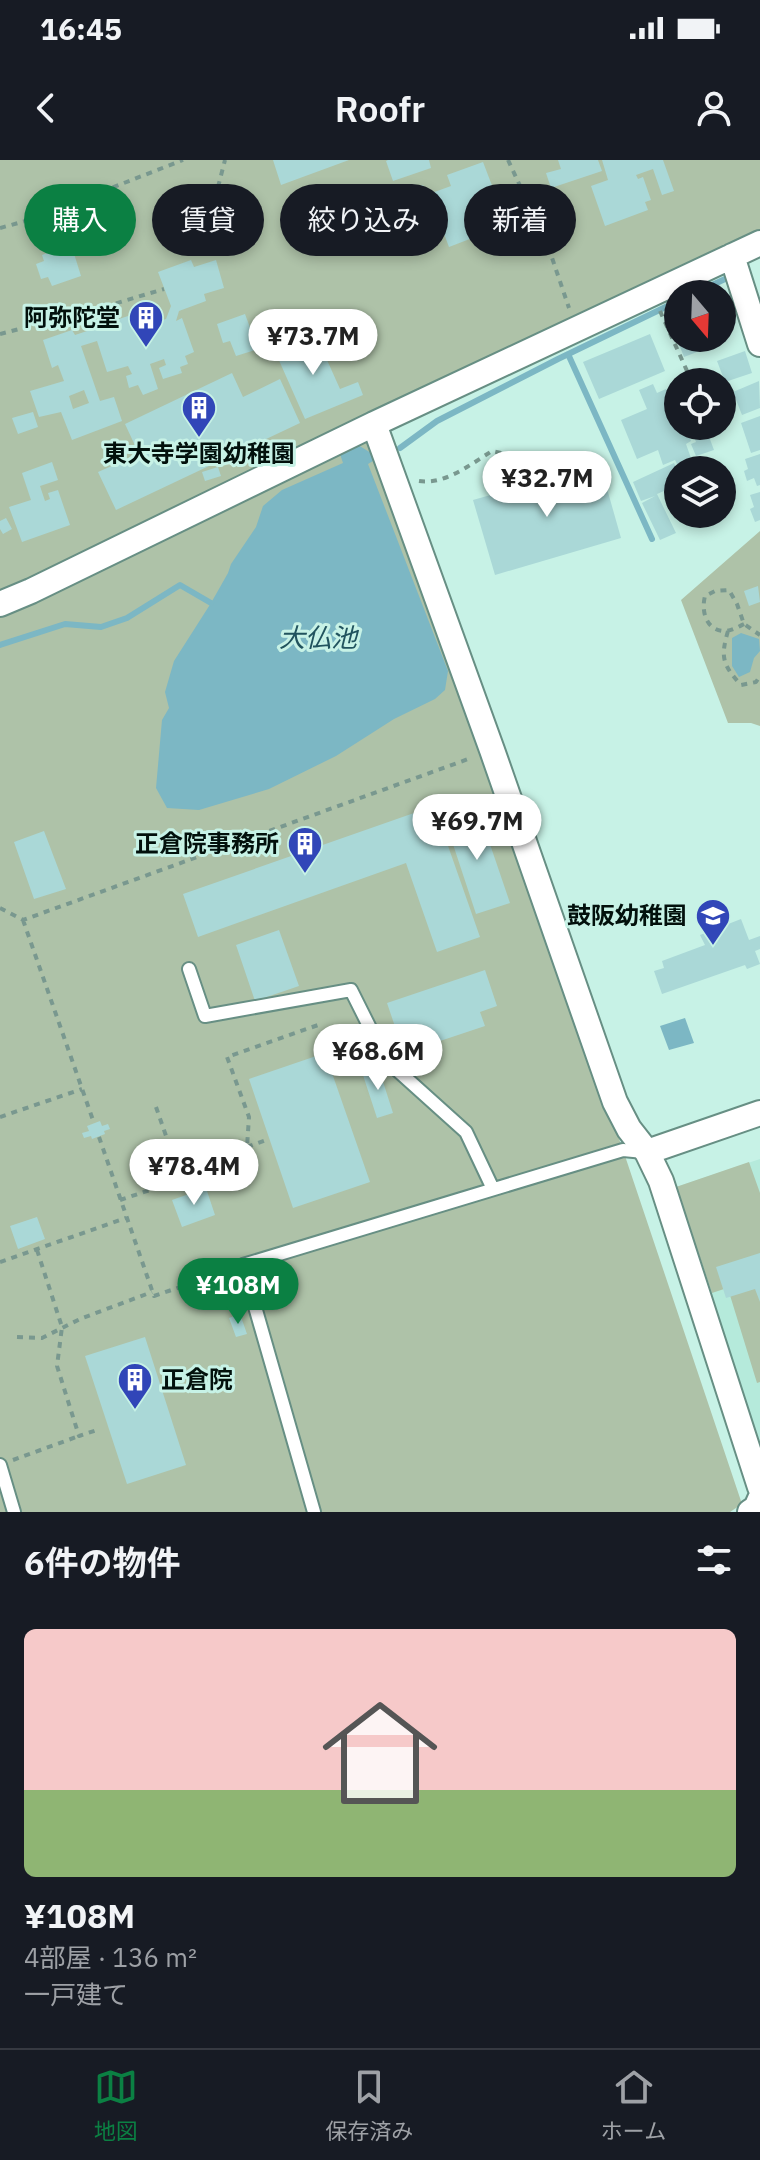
<!DOCTYPE html>
<html lang="ja">
<head>
<meta charset="utf-8">
<style>
  body { margin:0; font-family:"IBM Plex Sans","Noto Sans JP",sans-serif; background:#20242c; color:#f1f3f6; height:100vh; display:flex; flex-direction:column; font-size:30px; white-space:nowrap }
  * { box-sizing:border-box; margin:0 }
  p { font-size:26px; color:#9ea1a6 }
  .icon { flex:none; width:44px; height:44px; fill:none; stroke:currentColor; stroke-width:2; stroke-linecap:round; stroke-linejoin:round }
  .map { position:relative; height:1352px; overflow:hidden }
  .details { display:flex; flex-direction:column; background:#171b24; flex:1 }
  .details>* { flex:none }
  .hud { position:absolute; left:24px; top:24px; width:712px; height:72px; display:flex; gap:16px }
  .needle { width:52px; rotate:161deg }
  .buttons { position:absolute; left:664px; top:120px; display:grid; gap:16px }
  .buttons a { display:grid; place-items:center; width:72px; height:72px; border-radius:50%; background:#171b24; box-shadow:0 4px 12px #0003; font-size:40px }
  .price { position:absolute; translate:-50% -68px; padding:0 18px; border-radius:28px; background:#fff; color:#222; font-size:26px; line-height:52px; filter:drop-shadow(0 2px 4px #0008) }
  .price::after { content:''; position:absolute; left:50%; top:48px; width:24px; height:18px; margin-left:-12px; background:inherit; clip-path:polygon(0 0,100% 0,50% 100%) }
  .price.active { background:#0b8043; color:#fff }
  ul { padding:0; list-style:none }
  li { display:grid; align-content:center; gap:16px; height:424px; padding:0 24px }
  li span { display:grid; place-items:center; height:248px; border-radius:12px; color:#555 }
  li>.icon { margin-inline-start:auto }
  span .icon { width:144px; height:144px; fill:#fffc; stroke-width:1 }
  li b { font-size:34px }
  h2 { display:flex; justify-content:space-between; align-items:center; height:96px; padding:0 24px; font-size:34px }
  .chip { padding:0 28px; border-radius:36px; background:#171b24; box-shadow:0 4px 12px #0003; font-size:28px; line-height:72px }
  .chip.active { background:#0b8043; color:#fff }
  .status { display:flex; justify-content:space-between; align-items:center; height:56px; padding:0 40px; background:#171b24; direction:ltr }
  .status svg { height:22px; fill:currentColor }
  header { display:flex; justify-content:space-between; align-items:center; height:104px; padding:0 24px; background:#171b24; font-size:36px; font-weight:600 }
  .tabs { display:flex; justify-content:space-around; align-items:center; height:112px; border-top:2px solid #363941; background:#171b24; font-size:22px; color:#9ea1a6 }
  .tabs a { display:grid; justify-items:center; gap:4px }
  .tabs .active { color:#0b8043 }
  .map>svg:first-child { display:block }
</style>
</head>
<body>
<div class="status"><b>16:45</b><svg viewBox="0 0 49 12"><path d="M0 12V9h3v3zM5 12V6h3v6zM10 12V3h3v9zM15 12V0h3v12zM26 1h20v11H26zM47 4h2v5h-2z"/></svg></div>
<header><svg class="icon" aria-label="back" viewBox="0 0 24 24"><path d="M15 5l-7 7 7 7"/></svg>Roofr<svg class="icon" aria-label="person" viewBox="0 0 24 24"><circle cx="12" cy="8" r="4"/><path d="M4 21q1-7 8-7t8 7"/></svg></header>
<div class="map">
<svg width="760" height="1352" viewBox="0 0 760 1352">
  <rect width="100%" height="100%" fill="#c7f2e6"/>
  <!-- built -->
  <path fill="#b5eadb" d="M760 999V1283L676 1027Z"/>
  <!-- green -->
  <path fill="#aec2a8" d="M0 0H760V76L362 261 485 600 623 990 742 1344 730 1352H0Z
    M760 371V566L751 563H728L681 440Z
    M749 1002 760 1033V1117L712 1133 676 1027Z
    M760 1123V1222L757 1223 729 1132Z"/>
  <!-- water -->
  <path fill="#7cb7c4" d="M358 285 371 293 373 301 368 304 448 511 445 530 435 539 394 559 336 596 269 629 199 650 167 648 156 628 162 560 169 548 165 532 174 501 211 443 228 413 231 404 256 367 263 346 282 330 343 303 340 294Z
    M741 473 759 479 760 491 754 498 750 512 739 517 732 506V478Z
    M685 858 694 883 669 890 660 866Z"/>
  <g fill="none" stroke-linecap="round" stroke-linejoin="round">
    <!-- stream -->
    <path stroke="#7cb7c4" stroke-width="6" d="M693 134 725 119
      M568 194 652 379
      M400 288 437 261 558 199 678 141
      M0 485 65 464 101 467 127 458 180 425 211 443"/>
  </g>
  <!-- building -->
  <path fill="#aad8d7" fill-rule="evenodd" d="M273 0H349L281 25Z
    M388 0H429L431 8 393 21 386 1Z
    M558 0H598L602 11 551 28 546 13 561 9Z
    M602 0H663L674 31 662 35 653 9 636 15 638 19 643 17 651 40 645 42 648 50 605 66 591 26 608 20Z
    M483 2 496 36 488 39 496 61 473 70 475 77 449 87 429 34 451 26 447 15Z
    M423 25 439 68 421 75 404 32Z
    M402 31 417 74 384 85 369 42Z
    M544 38 549 52 538 56 533 42Z
    M204 49 212 81 177 90 169 59Z
    M544 65 548 79 536 83 531 68Z
    M370 68 377 81 372 83 364 70Z
    M429 78 430 84 416 87 415 81Z
    M71 84 81 116 52 126 48 117 41 119 36 104 44 101 42 95Z
    M191 100 194 107 216 100 224 128 204 134 206 141 179 151 176 161 182 158 194 192 185 196 188 204 180 207 182 213 163 219 159 208 166 205 164 199 150 204 158 229 143 235 138 225 129 228 126 216 132 214 128 206 107 212 97 181 81 186 100 241 114 237 122 261 72 280 61 252 39 257 30 231 64 221 58 205 52 208 43 180 72 170 75 175 102 166 100 159 117 153 119 159 128 156 133 170 166 159 171 146 158 112ZM84 230 89 243 73 249 69 236Z
    M71 147 75 160 67 163 63 150Z
    M245 154 258 189 236 196 230 181 223 183 217 164Z
    M678 158V178H698L702 190 684 197 670 161Z
    M347 159 357 185 341 191 332 165Z
    M314 171 340 229 358 222 363 235 305 259 274 189Z
    M650 174 665 211 599 239 583 202Z
    M745 191 752 213 725 222 717 201Z
    M232 213 243 237 280 219 300 263 116 350 98 312 139 294 125 264Z
    M759 221 760 248 742 255 733 232Z
    M653 224 657 233 666 229 678 254V266H684L691 281 686 284 692 301 678 306 675 300 663 305 658 290 637 299 621 260 647 249 639 230Z
    M33 252 38 267 18 274 12 258Z
    M760 256V290L751 293 741 263Z
    M690 266H705L714 290 696 296 691 284 696 282Z
    M760 294V325L757 326 754 318 747 321 744 311 748 309 745 299Z
    M52 302 58 320 40 326 45 341 50 339 48 333 58 330 70 365 22 382 9 347 31 340 22 313Z
    M674 303 678 311V325L657 334 676 373 660 380 642 343 655 336 641 341 633 322Z
    M600 304 621 378 495 415 473 340Z
    M218 307 221 316 205 321 202 312Z
    M760 332V360L755 362 750 349 754 347 750 335Z
    M6 358 12 369 3 374 0 369V361Z
    M758 426 760 442 749 446 744 431Z
    M434 646 480 777 437 792 406 703 198 777 183 734Z
    M478 649 510 743 476 754 445 660Z
    M44 671 66 729 34 739 14 682Z
    M741 759 749 780 760 776V789L755 791 760 804 747 809 745 805 662 834 654 811 664 808 662 801 705 785 700 775Z
    M279 770 299 826 255 841 236 785Z
    M485 810 497 846 480 852 485 866 404 893 387 843Z
    M325 893 370 1022 293 1048 249 919Z
    M378 906 393 953 377 958 362 912Z
    M100 961 102 966 108 964 110 969 104 971 105 974 92 979 91 976 84 978 82 973 89 971 87 966Z
    M206 1028 215 1055 182 1067 172 1040Z
    M37 1057 45 1079 18 1089 10 1066Z
    M760 1093V1142L755 1129 726 1138 716 1107Z
    M240 1154 247 1174 236 1177 229 1158Z
    M145 1177 186 1305 127 1324 85 1196Z"/>
  <g fill="none" stroke-linecap="round" stroke-linejoin="round">
    <defs>
      <path id="service" d="M189 809 205 856 351 830 386 900 466 972 493 1029
        M0 1305 14 1352
        M314 1352 243 1105 623 990 644 992"/>
      <path id="minor" d="M760 83 374 264 492 590 615 942 629 969 647 992 661 1021 760 1327
        M732 96 760 184
        M0 444 31 431 374 264
        M647 992 760 953
        M750 1352 756 1348 760 1339"/>
    </defs>
    <!-- service casing -->
    <use href="#service" stroke="#678f84" stroke-width="16"/>
    <!-- minor casing -->
    <use href="#minor" stroke="#678f84" stroke-width="28"/>
    <!-- path -->
    <path stroke="#79988f" stroke-width="4" stroke-dasharray="6 6" stroke-linecap="butt" d="M508 0 548 86 569 148
      M218 27 225 0
      M0 68 29 60 183 0
      M660 151 692 222
      M0 174 107 146 164 129
      M419 321C445 325 471 304 492 291L511 295 543 320
      M744 464C738 467 731 471 725 471 706 471 701 451 705 436L715 431 729 430 737 444 744 464 760 475
      M728 471C720 498 723 505 741 525L756 522 760 516
      M0 748 23 760 471 598
      M23 760 94 963
      M156 947 181 1019
      M0 957 82 929
      M99 977 154 1136 230 1110
      M247 987 269 979
      M120 1040 198 1014 205 1003 247 987 249 957 227 897 321 864
      M37 1090 62 1167 57 1206 79 1276 100 1269
      M0 1102 126 1058
      M17 1177 42 1178 80 1159 152 1132
      M13 1300 79 1276"/>
    <!-- service -->
    <use href="#service" stroke="#fff" stroke-width="12"/>
    <!-- minor -->
    <use href="#minor" stroke="#fff" stroke-width="24"/>
  </g>
  <!-- icons -->
  <defs>
    <symbol id="building-pin" viewBox="-11 -11 22 30"><path d="M0 17L-7.5 6A9.5 9.5 0 1 1 7.5 6Z" fill="#3146b8" stroke="#c7f2e6"/><path d="M-4-6H4V6H1V3H-1V6H-4ZM-2.5-4.3h1.7v1.8h-1.7ZM.8-4.3h1.7v1.8H.8ZM-2.5-1h1.7V.8h-1.7ZM.8-1h1.7V.8H.8Z" fill="#fff"/></symbol>
    <symbol id="school-pin" viewBox="-11 -11 22 30"><path d="M0 17L-7.5 6A9.5 9.5 0 1 1 7.5 6Z" fill="#3146b8" stroke="#c7f2e6"/><path d="M0-5L7-2L0 1L-7-2ZM-4 1L0 2.5L4 1V4Q0 6-4 4Z" fill="#fff"/></symbol>
  </defs>
  <g fill-rule="evenodd">
    <use href="#building-pin" x="126" y="138" width="40" height="54"/>
    <use href="#building-pin" x="179" y="228" width="40" height="54"/>
    <use href="#building-pin" x="285" y="664" width="40" height="54"/>
    <use href="#school-pin" x="693" y="736" width="40" height="54"/>
    <use href="#building-pin" x="115" y="1200" width="40" height="54"/>
  </g>
  <g text-anchor="middle" stroke-width="6" stroke-linejoin="round" paint-order="stroke">
    <!-- poi labels -->
    <g font-size="24" font-weight="bold" fill="#02100c" stroke="#c7f2e6" text-anchor="end">
      <text x="120" y="166">阿弥陀堂</text>
      <text x="199" y="302" text-anchor="middle">東大寺学園幼稚園</text>
      <text x="279" y="692">正倉院事務所</text>
      <text x="687" y="764">鼓阪幼稚園</text>
      <text x="161" y="1228" text-anchor="start">正倉院</text>
    </g>
    <!-- water labels -->
    <g font-size="26" font-style="italic" fill="#21535e" stroke="#c7f2e6">
      <text x="318" y="487">大仏池</text>
    </g>
  </g>
</svg>
<div class="buttons">
<a><svg class="needle" viewBox="-14 -14 28 28"><path d="M0-13l5 13h-10z" fill="#e53935"/><path d="M0 13l5-13h-10z" fill="#9ea1a6"/></svg></a>
<a><svg class="icon" aria-label="locate" viewBox="0 0 24 24"><circle cx="12" cy="12" r="6"/><path d="M12 2v4M12 18v4M2 12h4M18 12h4"/></svg></a>
<a><svg class="icon" aria-label="layers" viewBox="0 0 24 24"><path d="M12 4l9 5-9 5-9-5zM3 14l9 5 9-5"/></svg></a>
</div>
<b class="price" style="left:313px;top:217px">¥73.7M</b>
<b class="price" style="left:547px;top:359px">¥32.7M</b>
<b class="price" style="left:477px;top:702px">¥69.7M</b>
<b class="price" style="left:378px;top:932px">¥68.6M</b>
<b class="price" style="left:194px;top:1047px">¥78.4M</b>
<b class="price active" style="left:238px;top:1166px">¥108M</b>
<div class="hud">
<a class="chip active">購入</a>
<a class="chip">賃貸</a>
<a class="chip">絞り込み</a>
<a class="chip">新着</a>
</div>
</div>
<section class="details">
<h2>6件の物件<svg class="icon" aria-label="filters" viewBox="0 0 24 24"><path d="M4 7h16M4 17h16"/><circle cx="9" cy="7" r="2"/><circle cx="15" cy="17" r="2"/></svg></h2>
<ul>
<li><span style="background:linear-gradient(#f6c9c9 65%,#8fb573 0)"><svg class="icon" aria-label="home" viewBox="0 0 24 24"><path d="M3 11l9-7 9 7M6 9v11h12V9"/></svg></span><div><b>¥108M</b><p>4部屋 · 136 m²</p><p>一戸建て</p></div></li>
</ul>
</section>
<nav class="tabs">
<a class="active"><svg class="icon" aria-label="map" viewBox="0 0 24 24"><path d="M3 6l6-2 6 2 6-2v14l-6 2-6-2-6 2zM9 4v14M15 6v14"/></svg>地図</a>
<a><svg class="icon" aria-label="saved" viewBox="0 0 24 24"><path d="M7 4h10v16l-5-4-5 4z"/></svg>保存済み</a>
<a><svg class="icon" aria-label="home" viewBox="0 0 24 24"><path d="M3 11l9-7 9 7M6 9v11h12V9"/></svg>ホーム</a>
</nav>
</body>
</html>
